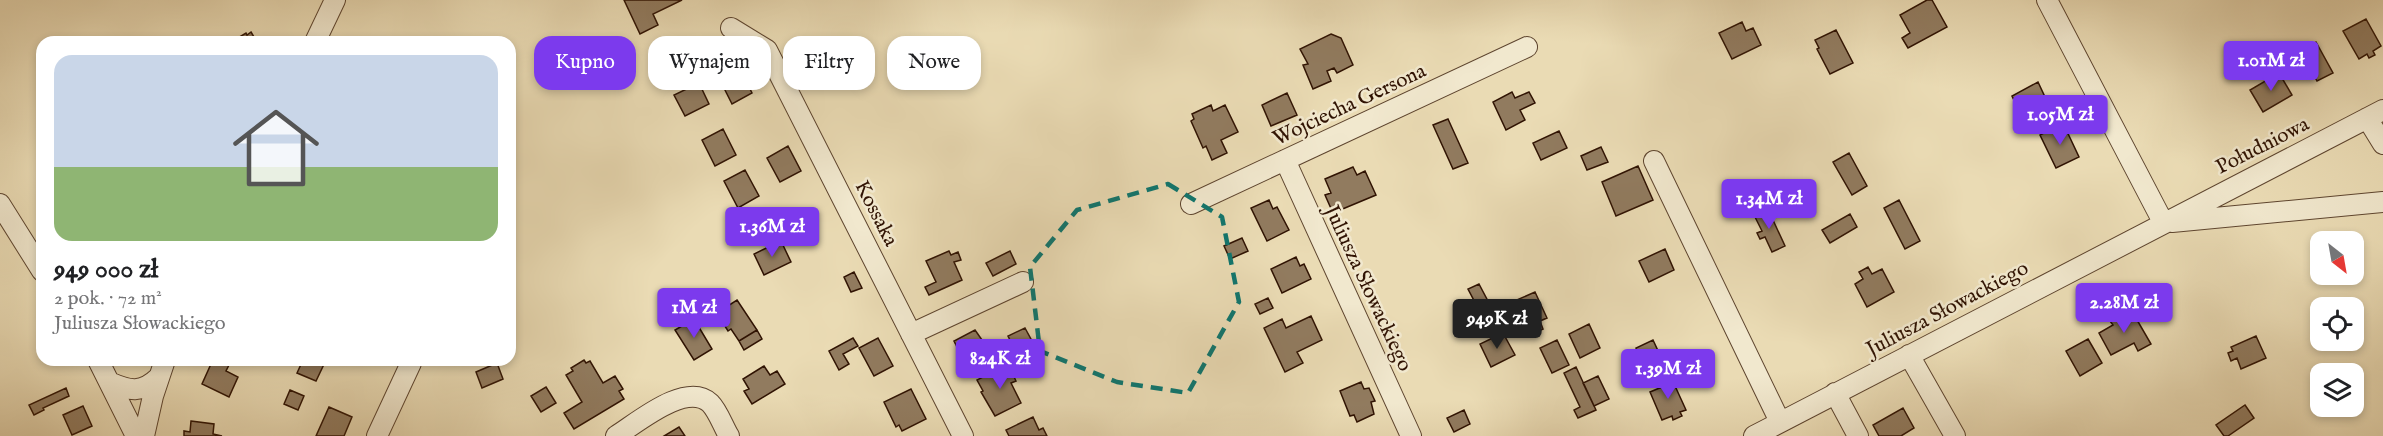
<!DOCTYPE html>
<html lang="pl">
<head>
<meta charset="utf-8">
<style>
  body { margin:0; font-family:"IM FELL English",serif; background:#f2f2f2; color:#202124; height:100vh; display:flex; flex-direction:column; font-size:22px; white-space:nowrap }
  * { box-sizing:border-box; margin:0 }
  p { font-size:20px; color:#757577 }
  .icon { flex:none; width:33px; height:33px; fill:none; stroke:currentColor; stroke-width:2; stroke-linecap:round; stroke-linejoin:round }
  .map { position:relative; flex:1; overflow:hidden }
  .panel { position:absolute; left:36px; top:36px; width:480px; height:330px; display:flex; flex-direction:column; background:#fff; border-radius:18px; box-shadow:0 3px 9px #0003 }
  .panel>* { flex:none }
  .hud { position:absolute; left:534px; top:36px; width:570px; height:54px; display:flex; gap:12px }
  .needle { width:39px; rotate:149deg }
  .tools { position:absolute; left:2310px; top:231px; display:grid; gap:12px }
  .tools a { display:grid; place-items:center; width:54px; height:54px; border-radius:12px; background:#fff; box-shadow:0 3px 9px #0003; font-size:30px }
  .price { position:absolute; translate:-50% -51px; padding:0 14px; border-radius:6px; background:#7c3aed; color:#fff; font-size:20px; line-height:39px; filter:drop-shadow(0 2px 3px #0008) }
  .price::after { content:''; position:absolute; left:50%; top:36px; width:18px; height:14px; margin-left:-9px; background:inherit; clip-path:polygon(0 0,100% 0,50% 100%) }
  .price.selected { background:#222; color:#fff }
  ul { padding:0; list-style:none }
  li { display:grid; align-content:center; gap:12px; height:318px; padding:0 18px }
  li+li { border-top:2px solid #e0e0e0 }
  li span { display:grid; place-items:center; height:186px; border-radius:18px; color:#555 }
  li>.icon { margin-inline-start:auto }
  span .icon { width:108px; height:108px; fill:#fffc; stroke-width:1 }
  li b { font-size:26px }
  .tag { padding:0 21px; border-radius:18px; background:#fff; box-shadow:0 3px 9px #0003; font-size:21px; line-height:54px }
  .tag.selected { background:#7c3aed; color:#fff }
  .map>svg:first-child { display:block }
</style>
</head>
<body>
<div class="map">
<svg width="2383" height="436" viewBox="0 0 2383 436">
  <rect width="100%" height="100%" fill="#eadbb4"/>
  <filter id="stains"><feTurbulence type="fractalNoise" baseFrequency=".00333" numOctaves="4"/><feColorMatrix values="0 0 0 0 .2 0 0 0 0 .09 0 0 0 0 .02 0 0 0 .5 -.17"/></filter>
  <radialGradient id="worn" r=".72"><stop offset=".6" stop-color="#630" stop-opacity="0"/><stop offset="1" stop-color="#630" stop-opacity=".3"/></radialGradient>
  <!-- building -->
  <path fill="#917b5f" stroke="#301303" stroke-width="1.5" d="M624 0H682L653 14 658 25 640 34Z
    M1927 0H1932L1947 27 1908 48 1902 38 1910 33 1900 15Z
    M2366 19 2381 46 2373 51 2375 55 2369 58 2367 54 2359 59 2343 31Z
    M1742 22 1746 31 1753 28 1761 45 1732 59 1719 33Z
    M1836 30 1853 63 1830 74 1817 49 1819 48 1815 40Z
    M251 32 257 42H231L246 33 247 35Z
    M1331 34 1341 38 1353 65 1337 73 1334 68 1327 71 1331 81 1313 89 1303 65 1308 64 1300 49Z
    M2316 42 2333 73 2317 81 2301 51Z
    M739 67 752 93 732 104 719 78Z
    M2279 73 2292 95 2263 112 2250 90Z
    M2038 82 2045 97 2019 111 2012 96Z
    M699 83 709 104 685 116 674 95Z
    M1512 92 1515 98 1529 92 1535 103 1520 110 1525 120 1506 130 1493 102Z
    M1287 93 1297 115 1271 126 1262 105Z
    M1211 105 1213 111 1225 105 1238 132 1221 140 1227 153 1212 160 1206 146 1203 148 1191 121 1194 119 1192 114Z
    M1448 119 1468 163 1453 169 1433 125Z
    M2063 123 2079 157 2056 168 2040 135Z
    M723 129 736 155 715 166 702 140Z
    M1559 131 1567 148 1541 160 1533 143Z
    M788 146 801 171 780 182 767 158Z
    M1601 147 1608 162 1587 170 1581 156Z
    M1849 153 1867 186 1852 195 1833 162Z
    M1638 166 1653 200 1616 216 1602 182Z
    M1353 167 1357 175 1365 171 1376 195 1333 213 1325 195 1331 193 1325 179Z
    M745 170 759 196 738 208 724 181Z
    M1269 200 1273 209 1277 207 1289 230 1267 241 1251 208Z
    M1899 200 1920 241 1905 249 1884 208Z
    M1767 207 1785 246 1772 252 1765 237 1760 239 1757 233 1762 231 1753 213Z
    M1850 214 1857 227 1830 243 1822 230Z
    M1242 238 1248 251 1230 259 1224 246Z
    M781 241 791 262 764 275 754 254Z
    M1665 249 1674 270 1649 282 1639 261Z
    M949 251 951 255 958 252 961 260 954 262 962 280 929 295 925 287 936 282 926 261Z
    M1010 251 1016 264 993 276 986 263Z
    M1296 257 1300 266 1304 264 1311 279 1282 293 1271 269Z
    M1868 267 1872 274 1882 269 1894 292 1867 307 1855 284 1863 279 1859 272Z
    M854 272 862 288 851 292 844 277Z
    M1479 284 1490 305 1479 310 1468 289Z
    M1535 292 1547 318 1540 321 1543 329 1525 337 1510 303Z
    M1268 298 1273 308 1260 314 1255 304Z
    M737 300 757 330 739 341 731 329 728 331 723 323 726 320 720 311Z
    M2133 313 2151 344 2138 351 2134 343 2111 355 2099 333 2113 325 2110 321 2122 314 2124 318Z
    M1311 316 1322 340 1297 352 1303 363 1285 372 1264 328 1282 319 1286 328Z
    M694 319 712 349 694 360 675 330Z
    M1589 324 1600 348 1580 358 1569 334Z
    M1025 328 1032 341 1015 350 1008 336Z
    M757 330 762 339 744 350 739 341Z
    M975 330 987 347 984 348 987 354 966 365 954 341Z
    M1503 333 1515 355 1491 367 1480 344Z
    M2256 336 2266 358 2241 369 2237 358 2231 361 2228 353 2233 351 2231 347Z
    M853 338 858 346 843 354 849 364 839 370 829 351Z
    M878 338 893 366 874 376 859 348Z
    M2088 339 2102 363 2080 376 2066 351Z
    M1557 340 1569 365 1552 373 1540 348Z
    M1653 340 1659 353 1642 361 1636 348Z
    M216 360 230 363 226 371 238 377 229 397 202 384 211 364 213 365Z
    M303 360H326L316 381 297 373Z
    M584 360 586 363 590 361 603 383 615 376 623 389 619 391 624 399 574 429 564 413 582 402 566 375 573 371 571 368Z
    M497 363 503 379 482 388 476 372Z
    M1008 364 1016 381 1011 383 1021 403 995 416 981 392 983 391 977 380Z
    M764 366 770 375 777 371 785 384 752 404 744 391 749 389 743 379Z
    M1576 367 1596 410 1578 418 1574 410 1580 407 1564 373Z
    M1670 375 1686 410 1680 412 1682 416 1673 420 1672 416 1662 420 1650 392 1662 387 1659 380Z
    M1598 376 1609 399 1594 406 1583 383Z
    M1361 382 1364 389 1369 388 1375 401 1371 402 1374 414 1357 422 1354 415 1350 416 1340 391Z
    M546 387 556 403 541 412 531 396Z
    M66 388 69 396 43 408 44 410 34 415 29 405Z
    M911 389 926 419 902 431 899 425 896 427 884 402Z
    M290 390 304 396 298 410 284 404Z
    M2245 405 2254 418 2228 436H2224L2216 425Z
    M83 406 92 426 72 435 63 415Z
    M329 407 352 417 344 436H316Z
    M1903 408 1914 428 1901 436H1879L1873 425Z
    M1464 410 1470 424 1454 432 1447 418Z
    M1033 417 1039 430 1043 428 1047 436H1009L1006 430Z
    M191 421 214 424 213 434 222 436H184V431L190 432Z
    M679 427 685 436H664Z"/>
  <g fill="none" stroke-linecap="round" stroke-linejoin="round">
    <defs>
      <path id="minor" d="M2047 0 2163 222
        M731 28 767 50 963 436
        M315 42 335 0
        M2367 118 2383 144
        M1285 160 1411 436
        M1654 161 1780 422
        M0 204 42 271
        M1191 204 1527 47
        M2172 222 2383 202
        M911 334 1023 282
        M1909 355 1955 436
        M98 360 136 436
        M109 382C130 391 141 394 159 377
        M1835 393 1858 436
        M144 436 153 396 165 360
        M377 436 411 363
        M616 436C637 423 686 381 710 403 718 411 723 426 729 436
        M1754 436 2383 110"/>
    </defs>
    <!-- minor casing -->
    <use href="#minor" stroke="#5e452f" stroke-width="22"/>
    <!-- minor -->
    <use href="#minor" stroke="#f1e8ce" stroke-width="20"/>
  </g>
  <!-- marked area -->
  <path fill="none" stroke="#0f766e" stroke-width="4.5" stroke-dasharray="12 8" stroke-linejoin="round" d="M1168 184 1222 217 1239 302 1188 393 1117 382 1040 351 1030 267 1077 210Z"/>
  <g text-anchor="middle" stroke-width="5" stroke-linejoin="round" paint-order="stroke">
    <!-- street labels -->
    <g font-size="21" fill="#301303" stroke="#f1e8ce">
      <text transform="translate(1349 104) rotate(-25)" y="7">Wojciecha Gersona</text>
      <text transform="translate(2262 145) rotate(-27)" y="7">Południowa</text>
      <text transform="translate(877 213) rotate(63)" y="7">Kossaka</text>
      <text transform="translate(1369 288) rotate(65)" y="7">Juliusza Słowackiego</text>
      <text transform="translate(1947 308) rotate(-28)" y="7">Juliusza Słowackiego</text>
    </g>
  </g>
  <rect width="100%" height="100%" filter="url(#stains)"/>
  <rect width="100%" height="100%" fill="url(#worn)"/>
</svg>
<div class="tools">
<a><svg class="needle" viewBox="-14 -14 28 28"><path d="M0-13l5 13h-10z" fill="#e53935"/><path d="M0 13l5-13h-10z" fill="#757577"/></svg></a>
<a><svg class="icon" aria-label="locate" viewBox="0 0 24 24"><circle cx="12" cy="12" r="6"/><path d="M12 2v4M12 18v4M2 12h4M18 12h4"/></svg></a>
<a><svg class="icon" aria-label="layers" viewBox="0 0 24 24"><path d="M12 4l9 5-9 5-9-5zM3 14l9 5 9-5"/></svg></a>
</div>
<b class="price" style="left:2271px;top:92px">1.01M zł</b>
<b class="price" style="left:2060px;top:146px">1.05M zł</b>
<b class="price" style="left:1769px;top:230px">1.34M zł</b>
<b class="price" style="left:772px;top:258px">1.36M zł</b>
<b class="price" style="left:2124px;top:334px">2.28M zł</b>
<b class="price" style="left:694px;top:339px">1M zł</b>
<b class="price selected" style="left:1497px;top:350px">949K zł</b>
<b class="price" style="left:1000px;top:390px">824K zł</b>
<b class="price" style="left:1668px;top:400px">1.39M zł</b>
<div class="hud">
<a class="tag selected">Kupno</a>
<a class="tag">Wynajem</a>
<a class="tag">Filtry</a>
<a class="tag">Nowe</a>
</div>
<section class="panel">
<ul>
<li><span style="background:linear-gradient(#c9d6e8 60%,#8fb573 0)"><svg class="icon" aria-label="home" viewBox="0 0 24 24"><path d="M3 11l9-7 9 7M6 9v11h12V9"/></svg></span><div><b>949 000 zł</b><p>2 pok. · 72 m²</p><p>Juliusza Słowackiego</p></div></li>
</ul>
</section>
</div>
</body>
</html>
